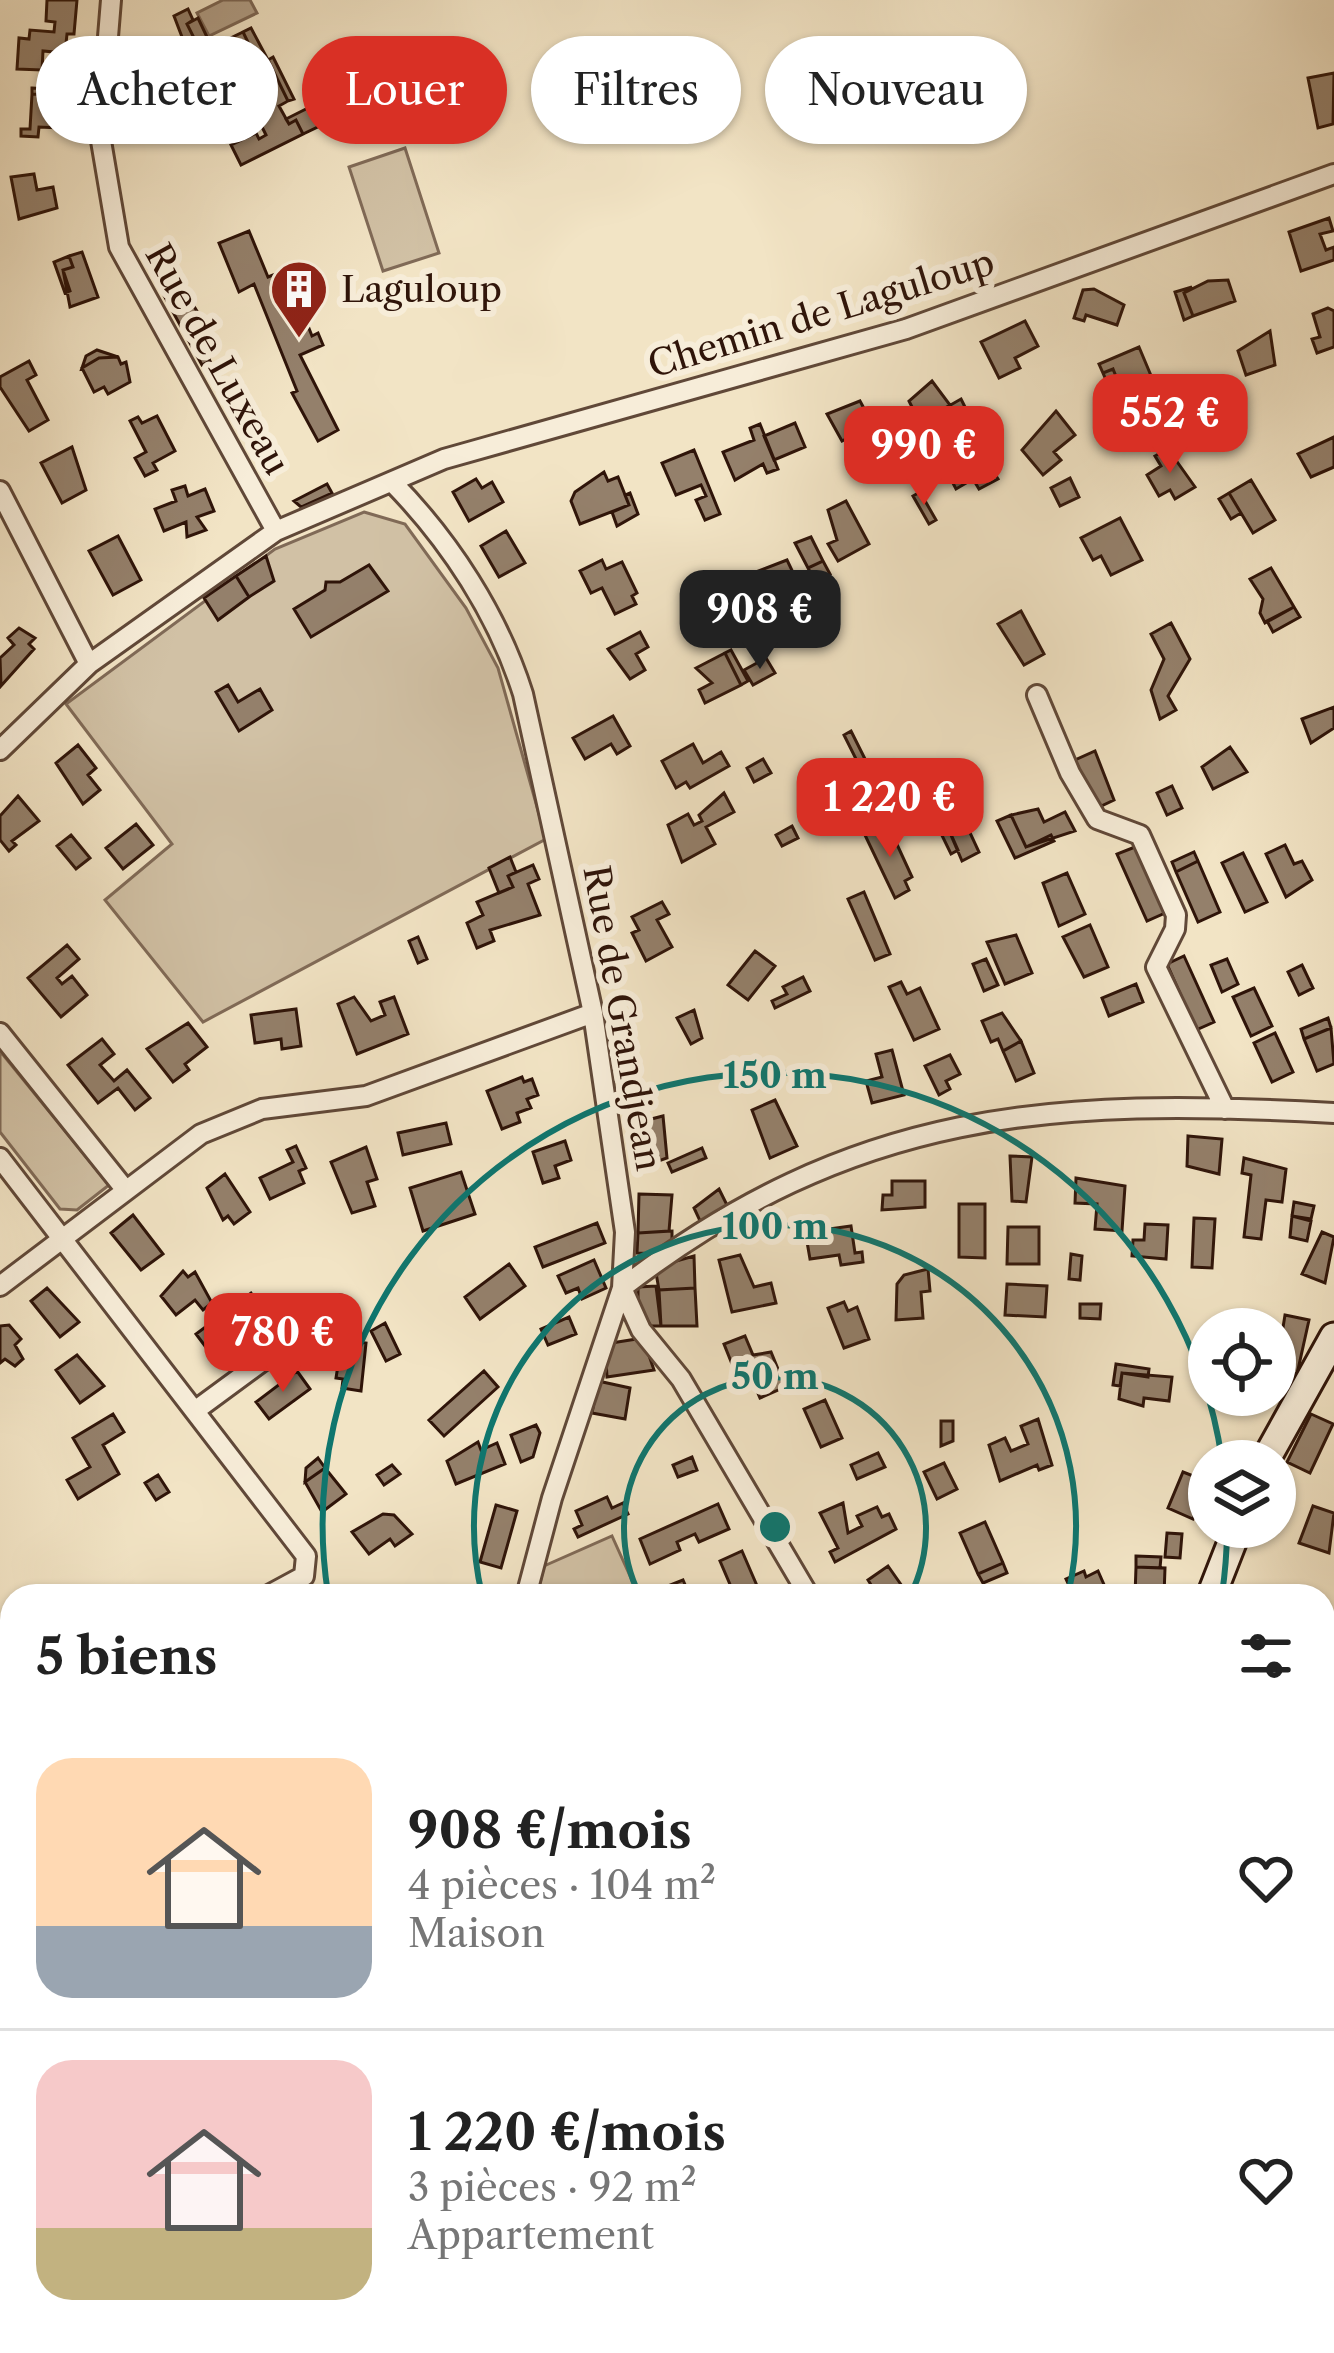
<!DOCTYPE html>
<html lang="fr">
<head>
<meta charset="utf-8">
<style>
  body { margin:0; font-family:"Libre Caslon Text",serif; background:#f2f2f2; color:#222; height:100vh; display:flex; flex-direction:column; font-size:45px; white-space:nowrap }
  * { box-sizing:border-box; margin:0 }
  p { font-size:39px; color:#767676 }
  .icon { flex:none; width:66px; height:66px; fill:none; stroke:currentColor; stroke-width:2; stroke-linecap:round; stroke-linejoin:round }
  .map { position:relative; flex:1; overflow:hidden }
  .drawer { position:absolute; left:0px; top:1584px; width:1335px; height:771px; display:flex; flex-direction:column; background:#fff; border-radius:36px 36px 0 0; box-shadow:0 3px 9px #0004 }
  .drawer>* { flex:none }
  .guide { position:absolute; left:36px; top:36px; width:1263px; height:108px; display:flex; gap:24px }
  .tools { position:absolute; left:1188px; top:1308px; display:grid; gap:24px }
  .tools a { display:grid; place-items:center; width:108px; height:108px; border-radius:50%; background:#fff; box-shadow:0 3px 9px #0004; font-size:60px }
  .price { position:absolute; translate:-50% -102px; padding:0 27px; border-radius:24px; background:#d93025; color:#fff; font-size:39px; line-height:78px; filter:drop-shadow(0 3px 6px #0008) }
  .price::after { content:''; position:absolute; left:50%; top:72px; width:36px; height:27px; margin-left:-18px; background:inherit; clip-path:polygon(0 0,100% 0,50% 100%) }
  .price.active { background:#222; color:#fff }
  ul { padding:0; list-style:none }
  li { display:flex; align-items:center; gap:36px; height:300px; padding:0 36px }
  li+li { border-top:3px solid #e0e0e0 }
  li span { display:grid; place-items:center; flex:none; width:336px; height:240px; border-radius:36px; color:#555 }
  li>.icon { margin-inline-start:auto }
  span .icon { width:144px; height:144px; fill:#fffc; stroke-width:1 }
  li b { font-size:51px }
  h2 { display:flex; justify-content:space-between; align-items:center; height:144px; padding:0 36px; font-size:51px }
  .tag { padding:0 42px; border-radius:54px; background:#fff; box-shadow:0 3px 9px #0004; font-size:42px; line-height:108px }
  .tag.active { background:#d93025; color:#fff }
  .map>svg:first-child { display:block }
</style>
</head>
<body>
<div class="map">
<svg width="1334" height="2353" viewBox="0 0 1334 2353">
  <rect width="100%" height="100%" fill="#f2e4c5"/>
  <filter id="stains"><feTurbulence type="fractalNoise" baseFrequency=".00167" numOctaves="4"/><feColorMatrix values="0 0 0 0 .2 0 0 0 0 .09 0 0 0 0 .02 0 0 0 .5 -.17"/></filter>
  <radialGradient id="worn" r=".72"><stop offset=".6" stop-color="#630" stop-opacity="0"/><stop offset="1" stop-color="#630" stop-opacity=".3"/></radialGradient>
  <!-- green -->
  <path fill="#d1c1a5" stroke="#806a57" stroke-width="3" d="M405 148 439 253 383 271 349 167Z
    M364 512 405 524 466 608 498 668 546 839 203 1022 105 900 172 844 66 704 275 549Z
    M0 1051 109 1185 77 1210 60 1209 0 1132Z
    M612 1536 639 1596H537L544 1566Z
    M12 2010V2194L0 2204V2020Z
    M1323 2024 1334 2028V2353H358L363 2343H1323Z"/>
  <!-- water -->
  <path fill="#b09d85" stroke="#7c6653" stroke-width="3" d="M223 0H250L257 13 209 36 197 13Z"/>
  <!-- building -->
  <path fill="#94806b" stroke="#2f1409" stroke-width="3" d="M47 0H77L74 34H67L65 53 43 51 42 70 17 69 19 38 29 39 30 30 54 32 55 22 46 21Z
    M188 9 193 20 187 24 196 42 203 39 208 49 243 32 259 65 268 60 288 101 279 106 289 124 296 120 303 134 241 165 231 145 256 133 259 139 266 135 257 117 252 119 231 78 237 75 231 63 198 79 174 16Z
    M198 18 207 37 196 42 187 24Z
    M251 28 268 60 259 65 243 32Z
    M273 57 294 99 288 101 268 60Z
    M1334 73 1333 124 1318 128 1308 78Z
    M32 88 62 90 61 117 56 116 57 95 32 94Z
    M32 94 57 95 60 128 39 127 38 137 21 136V129H30Z
    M318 103 328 122 303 134 296 120 289 124 286 119Z
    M34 174 37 190 53 187 57 208 19 219 11 177Z
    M1329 218 1333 231 1320 234 1326 250 1334 247V260L1301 271 1289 232Z
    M249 231 268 277 286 270 312 336 318 333 323 345 300 355 338 430 318 441 292 393 297 391 254 284 239 292 219 243Z
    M82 252 98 297 70 307 63 270 73 267 69 256Z
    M69 256 73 267 63 270 70 291 65 293 54 262Z
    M168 263 219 348 207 354 210 361 202 365 150 270Z
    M1228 280 1235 301 1193 316 1184 293 1208 281Z
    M1192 287 1184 293 1193 316 1184 320 1175 292Z
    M1094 289 1124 305 1117 325 1086 315 1084 321 1074 318 1083 290Z
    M1328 308 1334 311V347L1317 353 1312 339 1320 337 1313 314Z
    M1025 321 1038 346 1015 358 1020 368 999 378 981 342Z
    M1270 331 1275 365 1246 375 1238 351Z
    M1139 347 1160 397 1167 394 1176 415 1138 431 1113 369 1103 373 1099 364Z
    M97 350 118 357 99 358 82 368 86 356Z
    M118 357 121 364 126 362 130 382 108 394 104 387 94 392 82 368 99 358Z
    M29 361 36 375 27 380 48 420 29 431 0 387V377Z
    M1113 369 1123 394 1114 398 1103 373Z
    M932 381 950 405 940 411 944 420 924 431 909 401Z
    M961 399 971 419 962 423 958 416 946 423 940 411Z
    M860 401 873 425 842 441 827 414Z
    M1056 411 1075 435 1054 452 1061 460 1043 475 1022 450Z
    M157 416 175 451 153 463 157 470 145 476 135 458 146 452 130 421 138 417 142 423Z
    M795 423 805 447 774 460 764 436Z
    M760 424 778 469 767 473 763 464 735 480 723 452 754 440 750 428Z
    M1334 437V467L1311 477 1298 454Z
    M72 447 86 490 62 503 41 463Z
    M1168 449 1195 487 1175 499 1170 490 1159 496 1147 475 1161 466 1155 456Z
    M694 450 720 514 705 520 696 500 706 496 701 485 676 495 662 463Z
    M980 451 998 479 979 489 973 479 956 489 944 466Z
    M604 472 608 481 618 477 629 505 580 524 571 501 575 492Z
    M1070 478 1079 497 1060 506 1051 488Z
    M476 479 482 488 492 482 503 502 469 521 453 492Z
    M1251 480 1275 520 1253 533 1229 493Z
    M327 484 332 493 301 507 294 501Z
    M185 486 188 496 205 489 214 511 197 517 206 530 187 537 186 522 164 531 155 509 176 501 172 490Z
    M920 492 936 520 929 524 913 496Z
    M630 493 638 514 617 526 612 512 629 505 625 495Z
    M1229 493 1241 513 1231 519 1219 499Z
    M846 501 869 544 838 561 828 544 837 540 828 510Z
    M1120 518 1142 560 1111 575 1101 556 1093 560 1081 538Z
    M506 531 525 563 499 577 481 546Z
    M118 536 141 580 113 595 89 551Z
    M811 537 823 561 808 568 795 543Z
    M266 556 274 581 249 597 236 576Z
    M602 560 606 569 622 562 637 593 632 596 636 604 615 614 602 588 591 593 580 571Z
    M787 560 799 585 748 609 737 587 748 582 745 576Z
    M823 561 830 574 815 581 808 568Z
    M369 565 388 591 311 637 294 609 325 590 326 582H340Z
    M1271 568 1294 607 1265 623 1260 613 1263 599 1250 579Z
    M236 576 249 597 218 620 204 598Z
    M1294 607 1300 617 1273 632 1267 621Z
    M1021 611 1044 654 1024 665 998 624Z
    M1171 623 1190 659 1168 696 1176 710 1160 719 1151 690 1164 659 1151 634Z
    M19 628 35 638 29 644 34 649 1 686 0 658 14 645 8 638Z
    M640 632 648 647 636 654 645 670 630 679 608 649Z
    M731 650 748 681 741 685 725 653Z
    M725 653 741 685 705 703 699 690 712 683 696 668Z
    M766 658 775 673 753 685 744 670Z
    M228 685 238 702 260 689 272 710 239 731 216 692Z
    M1334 707V728L1311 743 1302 719Z
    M613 716 630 746 617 754 611 744 585 759 573 738Z
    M851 731 866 761 859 765 844 735Z
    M693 744 703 763 721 752 729 766 690 788 686 782 676 788 662 761Z
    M78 745 96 768 88 775 100 790 83 804 56 763Z
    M1230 747 1247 772 1213 789 1202 767Z
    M1095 751 1114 800 1097 808 1075 760Z
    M763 759 771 773 754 782 747 768Z
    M1172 786 1182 808 1167 815 1157 793Z
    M724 793 734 812 706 827 715 844 682 862 668 825 688 814 694 825 702 821 699 815Z
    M18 796 39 821 12 841 16 845 9 851 0 840V816Z
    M958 807 979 852 962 861 942 814Z
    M1038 809 1044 822 1065 812 1075 831 1026 847 1011 815Z
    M942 814 958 850 951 854 934 819Z
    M1011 815 1026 847 1051 835 1054 841 1015 858 997 821Z
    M136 824 153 845 123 869 106 848Z
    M792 826 798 838 782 846 776 835Z
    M889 827 912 877 905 881 909 890 895 898 864 833Z
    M71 835 90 858 76 869 57 846Z
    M1285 845 1294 864 1302 861 1312 880 1286 897 1266 854Z
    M1135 847 1165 913 1147 921 1117 854Z
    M1194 852 1198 861 1176 872 1172 862Z
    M1243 853 1267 902 1245 912 1222 863Z
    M510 857 516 872 508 876 513 887 499 893 489 868Z
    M1198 861 1220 912 1198 922 1176 872Z
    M533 865 539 879 528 884 540 915 490 930 494 941 477 948 467 923 483 915 477 902 513 887 508 876Z
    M1067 873 1085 914 1059 926 1043 883Z
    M864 892 890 954 875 960 848 899Z
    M662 902 669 914 657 920 672 947 646 961 632 933 639 930 632 917Z
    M1090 925 1108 967 1084 977 1063 937Z
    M1016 935 1032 973 1005 984 987 942Z
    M418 937 427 959 418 963 409 941Z
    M67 945 79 959 57 978 62 984 72 976 87 995 61 1017 28 978Z
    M755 951 775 966 748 1000 728 985Z
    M1184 956 1214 1022 1196 1030 1167 964Z
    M986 959 998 985 984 991 973 964Z
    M1227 959 1238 984 1222 992 1211 965Z
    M1302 965 1313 988 1299 995 1288 972Z
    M803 977 810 991 775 1008 772 1001 787 994 783 987Z
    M901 982 907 994 920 988 939 1029 914 1040 889 987Z
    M1136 984 1143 1002 1109 1016 1102 998Z
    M1254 988 1272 1026 1251 1036 1233 997Z
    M354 997 371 1021 385 1015 380 1002 394 997 408 1034 357 1054 338 1004Z
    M296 1009 301 1046 282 1049 281 1039 255 1043 251 1015Z
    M694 1010 702 1038 691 1044 677 1018Z
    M1002 1013 1021 1041 1003 1051 998 1039 991 1042 982 1021Z
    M1328 1018 1331 1028 1304 1039 1301 1029Z
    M188 1023 207 1047 185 1064 189 1070 173 1082 147 1049Z
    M1331 1028 1334 1064 1317 1071 1304 1039Z
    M1275 1033 1293 1072 1272 1082 1254 1043Z
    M102 1039 114 1054 100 1065 114 1081 127 1070 150 1098 135 1110 118 1088 98 1103 68 1065Z
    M1021 1041 1034 1073 1016 1081 1003 1051Z
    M892 1050 904 1095 872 1103 866 1081 882 1077 876 1054Z
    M950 1055 960 1074 946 1081 950 1089 939 1095 925 1066Z
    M522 1077 524 1082 532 1079 538 1095 527 1099 531 1108 517 1113 520 1122 502 1129 487 1091Z
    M775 1100 797 1146 770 1158 752 1110Z
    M663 1116 667 1158 636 1169V1123Z
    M446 1123 451 1144 403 1155 398 1133Z
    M1188 1136 1222 1139 1219 1174 1187 1166Z
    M565 1141 571 1160 555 1166 559 1178 543 1183 533 1152Z
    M296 1146 306 1168 299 1171 304 1183 270 1199 260 1178 293 1162 287 1150Z
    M366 1147 377 1179 367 1182 375 1206 352 1213 331 1162Z
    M702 1148 706 1158 672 1172 668 1163Z
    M1010 1156 1032 1157 1026 1202 1012 1201Z
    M1244 1158 1286 1169 1282 1202 1266 1200 1261 1239 1244 1237 1251 1175 1242 1173Z
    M461 1172 475 1214 423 1231 410 1188Z
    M225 1174 250 1212 234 1224 228 1216 223 1220 207 1188Z
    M1076 1178 1125 1186 1122 1231 1095 1229 1097 1204 1075 1203Z
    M892 1181H925V1207L882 1210 883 1195H892Z
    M719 1189 729 1209 701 1223 694 1208Z
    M639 1194 672 1195 669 1231 638 1233Z
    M1294 1202 1314 1206 1311 1219 1292 1216Z
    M959 1204H985V1258L959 1257Z
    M133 1215 163 1254 141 1270 111 1233Z
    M1292 1216 1311 1221 1307 1241 1290 1237Z
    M1194 1218 1215 1219 1212 1268 1192 1267Z
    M597 1223 605 1243 543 1267 535 1247Z
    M1145 1224 1168 1225 1166 1259 1132 1256 1133 1240H1144Z
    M851 1226 855 1253 862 1252 863 1262 841 1265 839 1255 810 1259 806 1236 830 1237 829 1229Z
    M1008 1227H1039V1264H1007Z
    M672 1231V1244L657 1254 637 1253 638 1233Z
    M1322 1232 1334 1237 1325 1283 1302 1274Z
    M1071 1254 1082 1256 1080 1280 1069 1279Z
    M740 1255 754 1287 771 1283 776 1303 732 1312 719 1260Z
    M694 1256 695 1288 659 1290 655 1267Z
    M594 1260 606 1288 582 1299 578 1288 566 1293 558 1276Z
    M509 1264 525 1286 480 1319 465 1297Z
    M928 1269 930 1291 921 1292 923 1318 896 1320 897 1284 904 1275Z
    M183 1271 188 1277 195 1272 212 1303 203 1310 195 1300 176 1315 161 1296Z
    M1007 1284 1047 1286 1045 1317 1005 1315Z
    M656 1286 661 1326H651L638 1308V1287Z
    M47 1288 79 1322 60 1337 31 1301Z
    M695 1288 697 1326H661L659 1290Z
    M251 1293 266 1314 214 1358 196 1334Z
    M844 1302 848 1311 857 1307 869 1339 844 1348 828 1308Z
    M1080 1304H1101L1100 1319 1080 1318Z
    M1285 1315 1309 1320 1297 1374 1276 1371Z
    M569 1317 576 1334 548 1345 541 1329Z
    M385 1323 400 1354 386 1361 371 1331Z
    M9 1325 21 1339 15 1345 23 1359 15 1366 5 1359 0 1363V1326Z
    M745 1336 753 1355 771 1352 780 1374 742 1389 724 1344Z
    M643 1338 654 1370 607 1377 605 1344Z
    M342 1340 366 1343 361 1391 342 1388 343 1379 336 1378Z
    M77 1355 104 1386 80 1403 56 1370Z
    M1116 1364 1149 1369 1148 1377 1122 1373 1120 1386 1113 1385Z
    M297 1371 310 1389 269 1419 256 1402Z
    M484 1371 498 1387 444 1436 429 1420Z
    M1122 1373 1172 1377 1169 1401 1144 1398 1143 1406 1119 1399Z
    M780 1374 785 1387 760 1398 754 1384Z
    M598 1381 630 1388 625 1419 592 1413Z
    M825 1400 842 1438 821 1447 804 1409Z
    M113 1414 124 1432 103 1445 119 1474 78 1499 67 1480 90 1467 73 1438Z
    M1311 1414 1333 1424 1310 1473 1287 1462Z
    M1038 1419 1052 1465 1039 1470 1037 1465 1000 1481 989 1445 1005 1438 1011 1451 1028 1444 1021 1426Z
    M941 1421H953V1441L941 1446Z
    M536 1425 540 1433 533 1457 521 1462 511 1435Z
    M478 1442 481 1450 497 1443 505 1464 456 1484 447 1461Z
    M878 1453 885 1467 857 1479 851 1465Z
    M692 1457 697 1470 678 1477 673 1465Z
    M318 1458 325 1468 305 1482 306 1468Z
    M944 1463 957 1489 937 1499 924 1472Z
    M392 1465 400 1474 384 1485 377 1475Z
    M325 1468 346 1494 322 1512 305 1482Z
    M1183 1472 1209 1482 1193 1519 1168 1508Z
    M158 1475 169 1492 156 1500 145 1483Z
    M607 1497 612 1508 623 1503 628 1514 578 1537 574 1529 582 1525 576 1511Z
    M843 1503 848 1533 862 1526 857 1516 877 1507 882 1517 889 1514 896 1529 835 1562 830 1552 838 1548 820 1513Z
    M718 1504 729 1529 699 1542 695 1534 677 1542 680 1550 650 1564 640 1539Z
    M496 1505 517 1511 501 1568 480 1562Z
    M1313 1506 1334 1513 1329 1553 1299 1543Z
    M383 1514 394 1515 412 1534 395 1546 390 1539 369 1554 352 1532Z
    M985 1522 1003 1563 978 1574 960 1533Z
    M1167 1533 1182 1534 1180 1558 1165 1557Z
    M742 1551 761 1595 757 1596H735L720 1561Z
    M1136 1556 1161 1557 1160 1568 1136 1567Z
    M1003 1563 1007 1573 983 1583 978 1574Z
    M888 1566 909 1596H878L868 1580Z
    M1136 1567 1165 1568 1164 1596H1135Z
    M1084 1571 1086 1577 1098 1571 1109 1596 1072 1592 1066 1579Z
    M683 1580 690 1596H663L660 1589Z
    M1323 1642 1334 1646 1333 1667 1323 1663Z
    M1323 1686 1334 1689V1718L1323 1715Z
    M1326 1758 1334 1761V1801L1323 1797Z
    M144 2343H176L177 2344 164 2353H151Z
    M222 2343H237L241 2349 209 2353Z"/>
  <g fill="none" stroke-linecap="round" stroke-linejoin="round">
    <defs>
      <path id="street" d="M111 0 100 135 119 247 276 531
        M392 482C450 541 498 615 523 694L593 1013 625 1232 622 1288 552 1498 526 1596
        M0 491 89 664
        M1037 695 1070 773 1097 819 1140 835 1176 915 1175 929 1156 967 1225 1109
        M0 750 89 664 276 531 444 459 906 329 1334 174
        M0 1033 124 1188
        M0 1158 306 1556 304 1576 267 1596
        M0 1286 201 1134 262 1109 366 1096 593 1013
        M622 1288C853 1109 1053 1097 1334 1113
        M622 1288 641 1330 681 1379 809 1596
        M196 1410 339 1305
        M1323 2024 1334 2028"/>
      <path id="secondary" d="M1265 1461 1334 1337
        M1211 1596 1238 1527
        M0 1741 12 1759
        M298 2343 311 2353
        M339 2353 351 2343"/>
    </defs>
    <!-- street casing -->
    <use href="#street" stroke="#604838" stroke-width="24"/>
    <!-- secondary casing -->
    <use href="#secondary" stroke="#2f1409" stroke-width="33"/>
    <!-- street -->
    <use href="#street" stroke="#f7edd9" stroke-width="18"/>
    <!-- secondary -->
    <use href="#secondary" stroke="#f7edd9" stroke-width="27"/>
  </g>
  <!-- distance rings -->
  <g fill="none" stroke="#0f766e" stroke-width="6">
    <path d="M640 1596A151 151 0 1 1 910 1596"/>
    <path d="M482 1595A301 301 0 1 1 1068 1595"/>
    <path d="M1227 1531A452 452 0 0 1 1222 1594M328 1594A452 452 0 1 1 1222 1460"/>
  </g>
  <!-- icons -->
  <defs>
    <symbol id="building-pin" viewBox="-11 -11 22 30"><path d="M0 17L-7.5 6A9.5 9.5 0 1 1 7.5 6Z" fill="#8f2418" stroke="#f7edd9"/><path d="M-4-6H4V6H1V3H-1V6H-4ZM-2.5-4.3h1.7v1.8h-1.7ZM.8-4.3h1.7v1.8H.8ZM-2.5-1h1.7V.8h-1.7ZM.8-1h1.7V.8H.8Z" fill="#fff"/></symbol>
  </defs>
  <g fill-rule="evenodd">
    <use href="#building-pin" x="266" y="256" width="66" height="90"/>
  </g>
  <g text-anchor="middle" stroke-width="12" stroke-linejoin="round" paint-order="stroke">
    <!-- poi labels -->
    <g font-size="36" fill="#2f1409" stroke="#f7edd9" text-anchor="start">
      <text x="341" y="302">Laguloup</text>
    </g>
    <!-- street labels -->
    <g font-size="36" fill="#2f1409" stroke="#f7edd9">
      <text transform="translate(821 313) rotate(-17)" y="13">Chemin de Laguloup</text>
      <text transform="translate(218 359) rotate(61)" y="13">Rue de Luxeau</text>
      <text transform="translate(623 1018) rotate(80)" y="13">Rue de Grandjean</text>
    </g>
  </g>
  <circle cx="775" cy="1527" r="18" fill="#0f766e" stroke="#f7edd9" stroke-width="6"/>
  <g font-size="36" text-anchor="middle" font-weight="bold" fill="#0f766e" stroke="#f7edd9" stroke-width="12" stroke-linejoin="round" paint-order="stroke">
    <text x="775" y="1088">150 m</text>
    <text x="775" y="1239">100 m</text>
    <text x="775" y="1389">50 m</text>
  </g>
  <rect width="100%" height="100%" filter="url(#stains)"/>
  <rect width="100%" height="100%" fill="url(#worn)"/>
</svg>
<div class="tools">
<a><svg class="icon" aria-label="locate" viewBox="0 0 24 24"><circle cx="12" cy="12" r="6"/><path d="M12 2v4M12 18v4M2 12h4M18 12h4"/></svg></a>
<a><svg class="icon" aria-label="layers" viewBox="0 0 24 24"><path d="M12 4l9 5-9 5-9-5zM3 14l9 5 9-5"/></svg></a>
</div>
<b class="price" style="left:1170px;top:476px">552 €</b>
<b class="price" style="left:924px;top:508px">990 €</b>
<b class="price active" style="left:760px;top:672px">908 €</b>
<b class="price" style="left:890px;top:860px">1 220 €</b>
<b class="price" style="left:283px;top:1395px">780 €</b>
<div class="guide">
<a class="tag">Acheter</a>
<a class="tag active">Louer</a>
<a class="tag">Filtres</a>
<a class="tag">Nouveau</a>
</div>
<section class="drawer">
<h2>5 biens<svg class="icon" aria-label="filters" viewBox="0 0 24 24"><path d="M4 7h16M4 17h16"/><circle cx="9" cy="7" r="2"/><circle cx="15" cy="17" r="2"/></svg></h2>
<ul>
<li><span style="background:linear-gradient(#ffd9b3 70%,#9aa5b1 0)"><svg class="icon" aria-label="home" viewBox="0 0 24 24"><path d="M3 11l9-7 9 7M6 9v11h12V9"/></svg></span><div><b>908 €/mois</b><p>4 pièces · 104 m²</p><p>Maison</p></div><svg class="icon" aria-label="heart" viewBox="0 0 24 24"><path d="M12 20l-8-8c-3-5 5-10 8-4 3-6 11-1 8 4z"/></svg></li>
<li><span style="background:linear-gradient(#f6c9c9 70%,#c2b280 0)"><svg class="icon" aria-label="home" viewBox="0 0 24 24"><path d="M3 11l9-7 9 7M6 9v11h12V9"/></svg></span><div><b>1 220 €/mois</b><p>3 pièces · 92 m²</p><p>Appartement</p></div><svg class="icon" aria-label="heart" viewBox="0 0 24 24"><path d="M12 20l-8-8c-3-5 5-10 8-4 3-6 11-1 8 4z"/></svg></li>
</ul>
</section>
</div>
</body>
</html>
